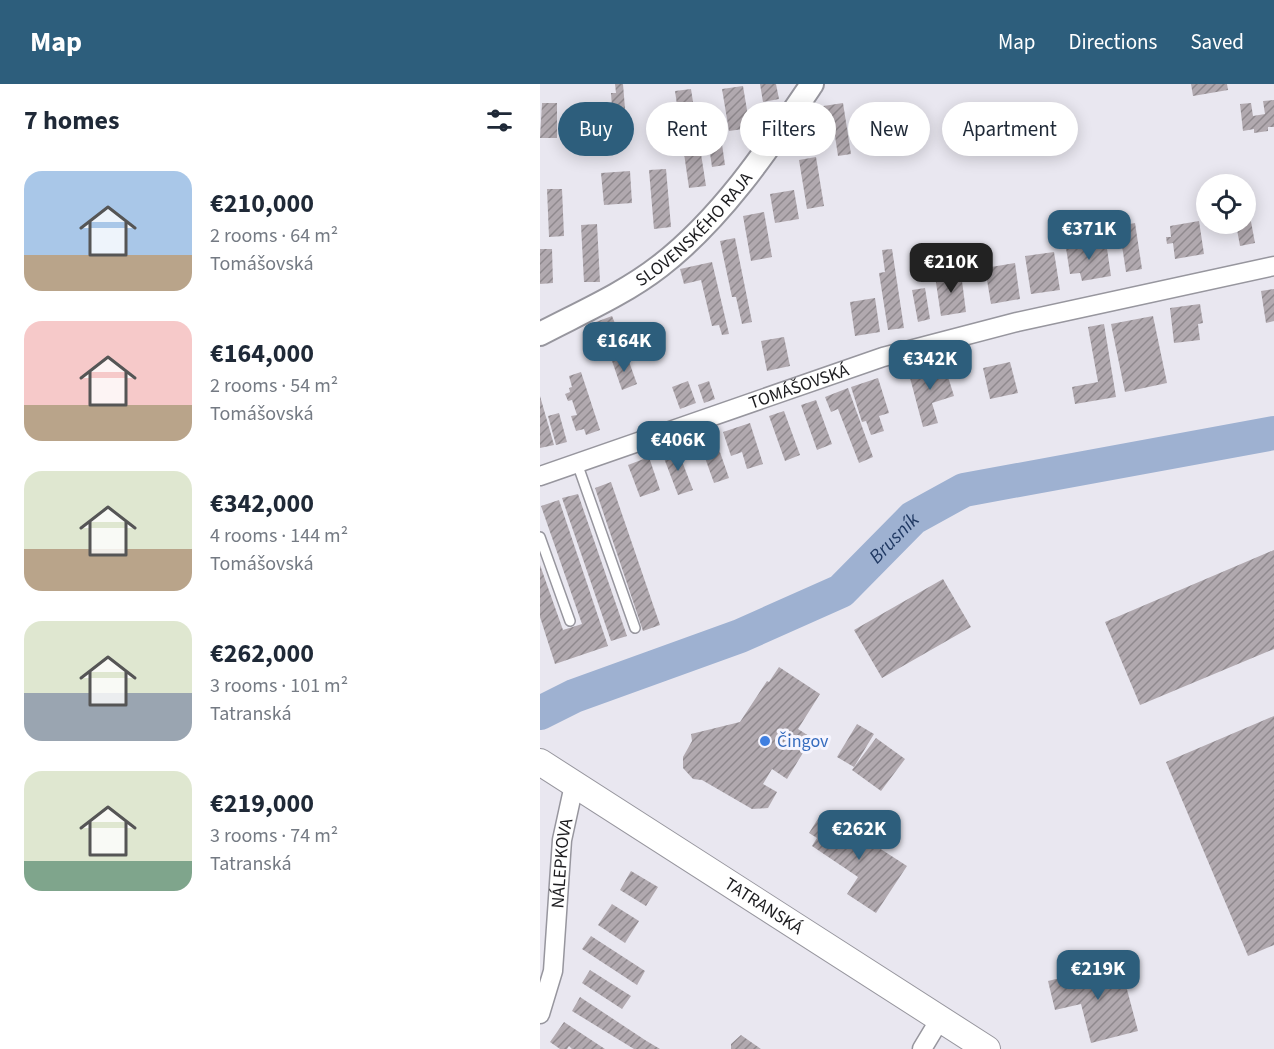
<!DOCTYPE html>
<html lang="en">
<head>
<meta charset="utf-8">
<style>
  body { margin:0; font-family:"Source Sans 3",sans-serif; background:#f6f6f7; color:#1f2937; height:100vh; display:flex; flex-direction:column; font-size:22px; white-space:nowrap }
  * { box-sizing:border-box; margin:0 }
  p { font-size:20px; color:#747a83 }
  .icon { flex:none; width:33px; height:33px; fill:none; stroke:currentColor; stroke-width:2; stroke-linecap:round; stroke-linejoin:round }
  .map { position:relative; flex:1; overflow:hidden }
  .sheet { display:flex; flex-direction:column; background:#fff; width:540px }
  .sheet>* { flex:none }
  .hud { position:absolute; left:18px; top:18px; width:570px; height:54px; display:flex; gap:12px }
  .tools { position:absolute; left:656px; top:90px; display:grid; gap:12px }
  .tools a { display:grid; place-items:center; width:60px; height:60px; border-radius:50%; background:#fff; box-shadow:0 3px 15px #0003; font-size:30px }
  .price { position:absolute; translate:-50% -51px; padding:0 14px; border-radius:12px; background:#2d5e7c; color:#fff; font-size:20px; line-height:39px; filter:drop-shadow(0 2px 3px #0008) }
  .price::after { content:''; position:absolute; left:50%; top:36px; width:18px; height:14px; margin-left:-9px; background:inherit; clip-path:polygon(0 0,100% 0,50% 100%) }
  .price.on { background:#222; color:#fff }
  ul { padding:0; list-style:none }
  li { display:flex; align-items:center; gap:18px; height:150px; padding:0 24px }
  li span { display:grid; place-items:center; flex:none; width:168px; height:120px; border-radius:18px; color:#555 }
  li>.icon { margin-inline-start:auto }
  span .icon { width:72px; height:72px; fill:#fffc; stroke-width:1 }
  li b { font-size:26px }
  h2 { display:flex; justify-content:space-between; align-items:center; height:72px; padding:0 24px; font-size:26px }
  .pill { padding:0 21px; border-radius:27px; background:#fff; box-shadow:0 3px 15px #0003; font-size:21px; line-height:54px }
  .pill.on { background:#2d5e7c; color:#fff }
  header { display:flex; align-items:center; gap:36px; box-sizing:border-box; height:84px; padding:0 30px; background:#2d5e7c; color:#fff }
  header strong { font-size:28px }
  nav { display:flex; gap:33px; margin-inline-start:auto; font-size:21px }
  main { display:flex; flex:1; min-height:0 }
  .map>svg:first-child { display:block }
</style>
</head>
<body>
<header>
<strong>Map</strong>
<nav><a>Map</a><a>Directions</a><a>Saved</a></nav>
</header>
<main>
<section class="sheet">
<h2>7 homes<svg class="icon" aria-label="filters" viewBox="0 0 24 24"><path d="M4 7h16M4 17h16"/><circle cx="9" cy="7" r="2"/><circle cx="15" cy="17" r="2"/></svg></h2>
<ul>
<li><span style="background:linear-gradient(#a9c7e8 70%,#b9a48a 0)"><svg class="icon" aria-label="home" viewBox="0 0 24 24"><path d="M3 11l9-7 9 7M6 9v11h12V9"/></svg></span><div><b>€210,000</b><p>2 rooms · 64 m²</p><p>Tomášovská</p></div></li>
<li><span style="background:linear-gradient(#f6c9c9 70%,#b9a48a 0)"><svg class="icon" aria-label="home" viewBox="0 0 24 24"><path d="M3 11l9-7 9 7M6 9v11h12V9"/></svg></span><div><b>€164,000</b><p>2 rooms · 54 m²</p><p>Tomášovská</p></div></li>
<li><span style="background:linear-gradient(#dfe7d0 65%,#b9a48a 0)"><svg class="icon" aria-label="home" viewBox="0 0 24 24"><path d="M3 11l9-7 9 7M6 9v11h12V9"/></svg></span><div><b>€342,000</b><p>4 rooms · 144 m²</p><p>Tomášovská</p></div></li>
<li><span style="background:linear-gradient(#dfe7d0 60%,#9aa5b1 0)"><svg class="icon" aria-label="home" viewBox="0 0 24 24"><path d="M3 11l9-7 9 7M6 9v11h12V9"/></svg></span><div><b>€262,000</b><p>3 rooms · 101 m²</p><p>Tatranská</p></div></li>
<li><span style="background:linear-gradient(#dfe7d0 75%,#7fa58c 0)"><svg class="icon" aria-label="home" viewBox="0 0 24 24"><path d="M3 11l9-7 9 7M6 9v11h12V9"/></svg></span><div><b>€219,000</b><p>3 rooms · 74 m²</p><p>Tatranská</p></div></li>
</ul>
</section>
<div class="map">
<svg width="734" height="965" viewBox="0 0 734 965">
  <defs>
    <pattern id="building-hatch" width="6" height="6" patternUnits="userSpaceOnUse" patternTransform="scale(1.5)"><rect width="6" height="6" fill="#b1a9af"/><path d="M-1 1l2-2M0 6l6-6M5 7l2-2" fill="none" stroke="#8f898e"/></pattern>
  </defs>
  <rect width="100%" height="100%" fill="#e9e7f0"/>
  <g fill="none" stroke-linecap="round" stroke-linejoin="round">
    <!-- river -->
    <path stroke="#9eb1d1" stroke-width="34" id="s1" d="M0 629 34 612 200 552 301 507 373 434 424 406 734 349"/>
  </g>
  <!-- building -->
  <path fill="url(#building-hatch)" d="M75 0H83L86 37 73 38 71 9H76Z
    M220 0H236L239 15 223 18Z
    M651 0H687L688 6 653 12Z
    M203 2 210 44 189 47 182 5Z
    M151 5 166 102 149 104 135 7Z
    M734 16V43H728V47L714 49V45L703 47 700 20 711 19 713 32 725 30 723 17Z
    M2 19H17V54H0Z
    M303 19 311 70 298 72 295 52 282 55 277 23Z
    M180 46 185 81 172 83 167 48Z
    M276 73 284 122 267 125 259 76Z
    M126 85 131 143 114 145 109 86Z
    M90 87 92 119 64 121 61 89Z
    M7 105H22L24 152 9 153Z
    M254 106 259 135 235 139 230 110Z
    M709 127 715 159 700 162 696 140H705V128Z
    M224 128 232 173 211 177 203 132Z
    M659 137 664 170 635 175 633 159 627 160 626 153H631L630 142Z
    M595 139 602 185 586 188 579 142Z
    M57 140 60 198H44L41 141Z
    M195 154 212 238 202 240 196 213H192L180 157Z
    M566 158 571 192 542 197 540 189 530 190 526 164Z
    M0 165H12L13 199 0 200Z
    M352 165 364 244 348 246 339 189 345 188 342 166Z
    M514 168 520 206 491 210 485 172Z
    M172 178 189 250 182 251 179 241 172 242 161 196 144 200 140 185Z
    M475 179 480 215 451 220 445 184Z
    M421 189 426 228 401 232 395 192Z
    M385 204 390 235 378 238 372 206Z
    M734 205V237L726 239 721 207Z
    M335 214 340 248 315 252 310 218Z
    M660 220 663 239 658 240 660 256 634 259 630 224Z
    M72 232 83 259 56 270 45 242Z
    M613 232 627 299 585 308 571 240Z
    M564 240 576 313 535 320 532 303 558 298 548 243Z
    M244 253 250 282 227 287 221 257Z
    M87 272 97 300 82 306 72 277Z
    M470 278 478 309 450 315 443 284Z
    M404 280 414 312 392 319 398 339 383 343 369 290Z
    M41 288 60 346 46 351 44 345 36 347 31 332 37 331 32 316 28 317 25 310 30 308 29 304 32 303 29 292Z
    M338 294 349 329 339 332 344 347 331 351 326 337 322 338 311 303Z
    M148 297 156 319 140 325 132 303Z
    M169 297 175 315 164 319 158 301Z
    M308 304 333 373 319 379 298 325 291 328 285 313Z
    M0 312 14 361 0 364Z
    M276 316 292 360 277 366 261 321Z
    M244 327 260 371 245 377 229 332Z
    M19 329 27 358 16 361 8 332Z
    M210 339 223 380 207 385 202 368 191 372 183 348Z
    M174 351 189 394 174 399 159 357Z
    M137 364 153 406 138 411 122 369Z
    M109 373 120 406 100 413 88 381Z
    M71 398 120 541 103 547 55 404Z
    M38 410 87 552 71 557 22 414Z
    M19 416 68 562 15 580 0 533V481L23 546 42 540 1 422Z
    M734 466V565L600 621 565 538Z
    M403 495 431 543 342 594 314 546Z
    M239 583 280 610 258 645 272 654 247 695 232 685 223 700 237 708 228 724 212 725 162 696 153 695 143 684V673L152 657 151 650 200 638 227 597 229 598Z
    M734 632V861L708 872 626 678Z
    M317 640 334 650 314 683 297 673Z
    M336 654 365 675 341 707 312 686Z
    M281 730 289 735 291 733 367 782 336 829 307 810 318 793 272 762 277 754 269 749Z
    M91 787 118 803 106 822 80 806Z
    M72 820 99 837 85 859 58 841Z
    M51 852 105 887 97 901 42 865Z
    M580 879 598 947 551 959 541 920 515 926 508 897Z
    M50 886 91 912 82 925 42 899Z
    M40 913 105 956 120 965H94L32 927Z
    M24 938 65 965H32L29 962 27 965H20L10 958Z
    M201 951 221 965H191V960Z"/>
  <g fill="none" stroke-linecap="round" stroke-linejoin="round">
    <defs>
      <path id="service" d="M37 379 95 544
        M0 453 30 537"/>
      <g id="minor">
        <path id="s2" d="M0 392 343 273 477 238 734 182"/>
        <path id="s3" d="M0 930 13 887 22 756 34 701"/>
        <path d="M382 965 400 935"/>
      </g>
      <g id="tertiary">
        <path id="s4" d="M0 250C40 229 84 210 120 182 182 134 228 65 272 0"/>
      </g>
      <g id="secondary">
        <path id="s5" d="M0 678 447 965"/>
      </g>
    </defs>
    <!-- service casing -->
    <use href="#service" stroke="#97969e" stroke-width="12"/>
    <!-- minor casing -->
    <use href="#minor" stroke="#97969e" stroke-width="21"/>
    <!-- tertiary casing -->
    <use href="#tertiary" stroke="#97969e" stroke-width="26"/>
    <!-- secondary casing -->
    <use href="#secondary" stroke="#97969e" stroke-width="28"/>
    <!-- service -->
    <use href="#service" stroke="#fff" stroke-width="9"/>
    <!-- minor -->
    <use href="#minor" stroke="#fff" stroke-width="18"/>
    <!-- tertiary -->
    <use href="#tertiary" stroke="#fff" stroke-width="22"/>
    <!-- secondary -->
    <use href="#secondary" stroke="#fff" stroke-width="26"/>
  </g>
  <!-- markers -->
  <circle fill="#3f7fe0" stroke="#f6f5fe" stroke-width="2" cx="225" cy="657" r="6"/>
  <g text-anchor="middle" stroke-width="6" stroke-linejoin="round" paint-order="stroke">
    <!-- street labels -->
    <g font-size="18" fill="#1c1c1f" stroke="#f6f5fe">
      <text dy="6" stroke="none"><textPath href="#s4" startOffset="188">SLOVENSKÉHO RAJA</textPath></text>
      <text dy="6" stroke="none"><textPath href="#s2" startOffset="274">TOMÁŠOVSKÁ</textPath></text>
      <text dy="6" stroke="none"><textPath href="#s3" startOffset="153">NÁLEPKOVA</textPath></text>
      <text dy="6" stroke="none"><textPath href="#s5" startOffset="266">TATRANSKÁ</textPath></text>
    </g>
    <!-- shop labels -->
    <g font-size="18" fill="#366cbe" stroke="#f6f5fe" text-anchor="start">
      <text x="237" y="663">Čingov</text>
    </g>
    <!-- water labels -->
    <g font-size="20" font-style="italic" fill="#203963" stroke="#f6f5fe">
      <text dy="7" stroke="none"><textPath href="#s1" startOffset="400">Brusník</textPath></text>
    </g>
  </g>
</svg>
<div class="tools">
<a><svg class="icon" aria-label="locate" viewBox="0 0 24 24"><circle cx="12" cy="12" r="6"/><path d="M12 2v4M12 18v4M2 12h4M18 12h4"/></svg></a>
</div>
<b class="price" style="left:549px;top:177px">€371K</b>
<b class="price on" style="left:411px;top:210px">€210K</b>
<b class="price" style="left:84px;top:289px">€164K</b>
<b class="price" style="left:390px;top:307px">€342K</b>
<b class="price" style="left:138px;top:388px">€406K</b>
<b class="price" style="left:319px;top:777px">€262K</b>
<b class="price" style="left:558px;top:917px">€219K</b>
<div class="hud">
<a class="pill on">Buy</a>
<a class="pill">Rent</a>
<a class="pill">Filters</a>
<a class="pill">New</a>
<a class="pill">Apartment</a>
</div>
</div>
</main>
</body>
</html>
